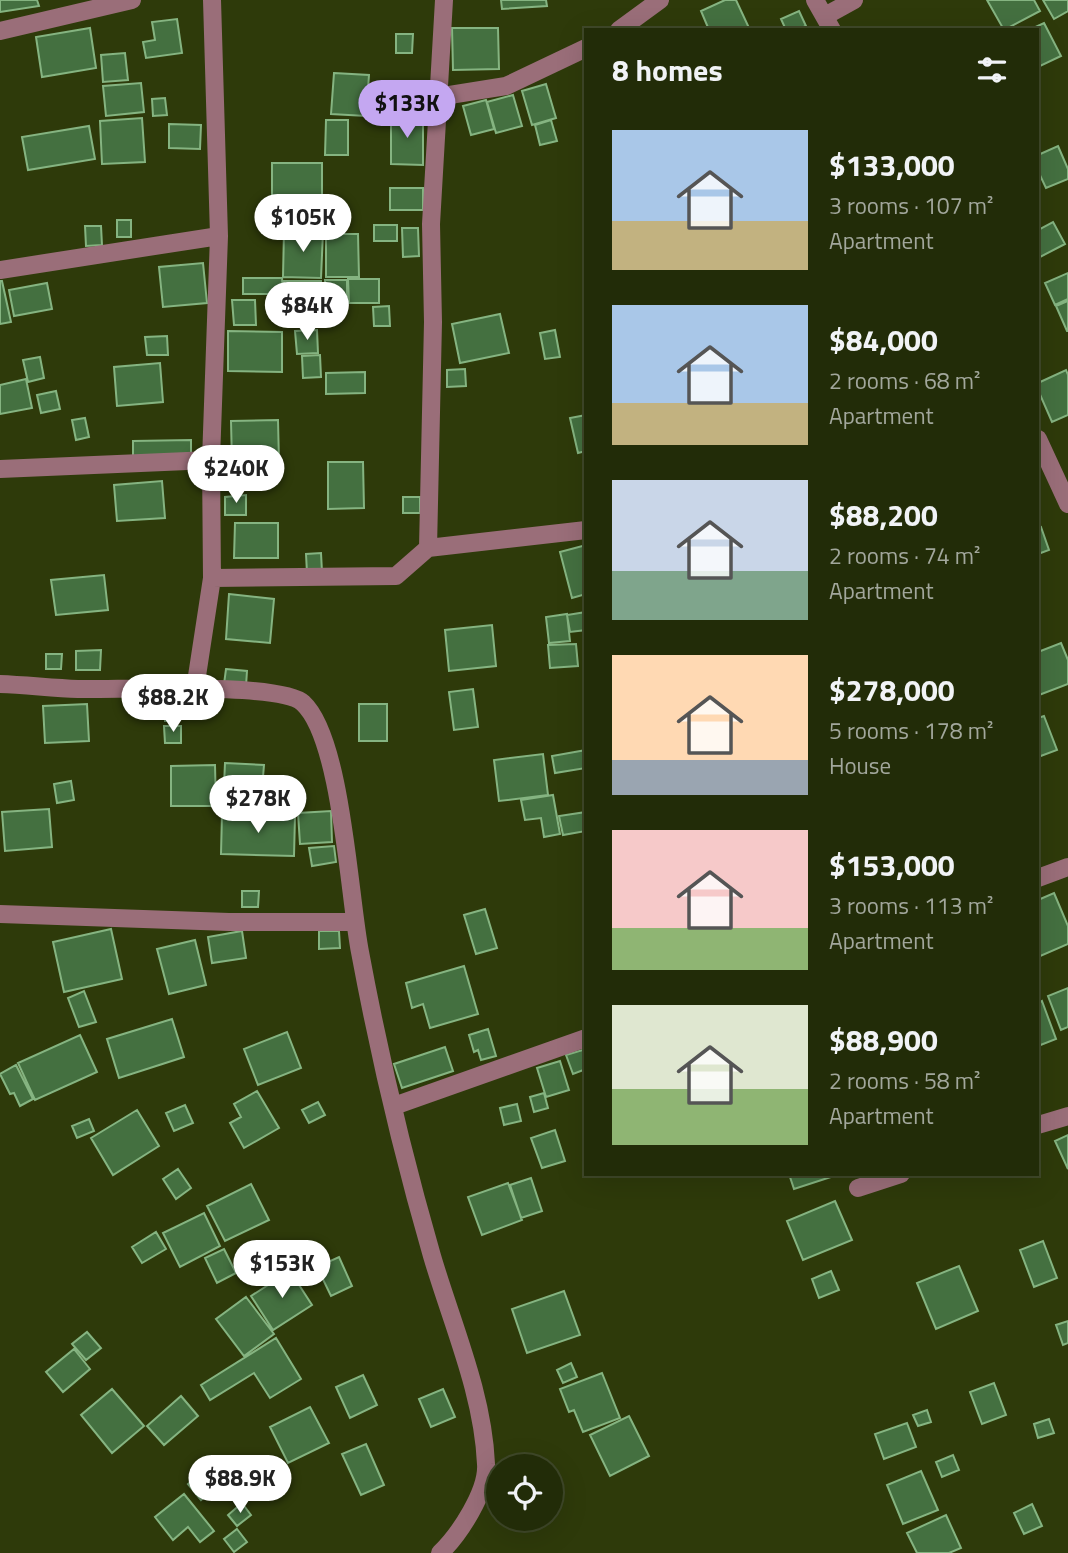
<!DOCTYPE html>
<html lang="en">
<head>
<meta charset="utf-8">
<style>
  body { margin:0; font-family:"Titillium Web",sans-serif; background:#2e3816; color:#f1f3f6; height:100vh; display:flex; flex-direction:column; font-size:26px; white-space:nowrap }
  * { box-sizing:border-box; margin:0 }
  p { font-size:23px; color:#a2a79c }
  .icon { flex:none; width:38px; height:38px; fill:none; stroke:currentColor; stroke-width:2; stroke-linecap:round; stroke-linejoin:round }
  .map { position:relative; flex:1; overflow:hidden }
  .sheet { position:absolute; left:584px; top:28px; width:455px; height:1148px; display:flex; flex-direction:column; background:#222c08; border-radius:0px; box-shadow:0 7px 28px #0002,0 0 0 2px #3f4829 }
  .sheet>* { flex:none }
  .tools { position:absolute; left:486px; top:1454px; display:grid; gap:14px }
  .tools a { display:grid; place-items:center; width:77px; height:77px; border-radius:50%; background:#222c08; box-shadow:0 7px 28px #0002,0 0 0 2px #3f4829; font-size:35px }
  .price { position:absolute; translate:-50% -60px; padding:0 16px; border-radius:24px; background:#fff; color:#222; font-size:23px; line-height:46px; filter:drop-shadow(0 2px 4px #0008) }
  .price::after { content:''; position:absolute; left:50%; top:42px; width:21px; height:16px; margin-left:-10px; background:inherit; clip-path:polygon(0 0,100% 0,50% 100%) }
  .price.active { background:#c4a7f1; color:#111 }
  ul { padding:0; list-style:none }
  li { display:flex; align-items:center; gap:21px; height:175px; padding:0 28px }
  li span { display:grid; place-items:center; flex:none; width:196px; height:140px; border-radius:0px; color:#555 }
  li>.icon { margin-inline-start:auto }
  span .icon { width:84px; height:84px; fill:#fffc; stroke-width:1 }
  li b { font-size:30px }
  h2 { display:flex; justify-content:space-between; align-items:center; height:84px; padding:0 28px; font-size:30px }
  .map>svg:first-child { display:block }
</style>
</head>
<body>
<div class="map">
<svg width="1068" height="1553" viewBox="0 0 1068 1553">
  <rect width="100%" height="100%" fill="#2e3a0a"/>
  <!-- building -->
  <path fill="#447040" stroke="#85b481" stroke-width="2" d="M0 0H37L39 6 0 12Z
    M501 0H546L547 6 502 9Z
    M725 0H736L750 30H709L701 11Z
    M987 0H1034L1040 11 1004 30Z
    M1043 0H1068V11L1054 19Z
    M799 11 806 26 796 30H786L781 19Z
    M177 19 182 53 146 58 143 42 155 40 152 22Z
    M1044 23 1061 56 1038 67V30H1029Z
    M90 28 96 68 42 77 36 37Z
    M452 28H498L499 69 453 70Z
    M396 34H413L412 53H396Z
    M125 53 128 80 103 82 101 55Z
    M334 73 369 75 366 116 331 114Z
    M141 83 144 112 106 116 103 86Z
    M546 84 556 118 532 125 522 91Z
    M513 95 522 126 496 133 487 102Z
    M165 98 167 115 153 116 152 99Z
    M486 100 494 129 471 135 463 106Z
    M391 116 423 117V165L391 164Z
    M142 118 145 162 102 164 100 121Z
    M326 120H348V155H325Z
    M551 120 557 141 540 145 535 125Z
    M169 124 201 125 200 149 169 148Z
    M89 126 95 159 28 170 22 137Z
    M1058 146 1068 169V179L1046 188 1038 171V155Z
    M272 163H322V206H272Z
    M390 188H423V210H390Z
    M117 220H131V237H117Z
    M1053 222 1065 244 1038 258V230Z
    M374 225H397V241H374Z
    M85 226H101L102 245 86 246Z
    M402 228H418L419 256 403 257Z
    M284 231 323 232 321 278 283 277Z
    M326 234H358L359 277H326Z
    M203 263 207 303 163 307 159 267Z
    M1068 273V299L1055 305 1045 283Z
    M243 278H282L283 294H243Z
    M348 279H379V303H349Z
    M325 280H347V303H326Z
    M0 281H2L11 322 0 324Z
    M284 281H321L322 323 285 324Z
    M47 283 52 309 14 316 9 290Z
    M232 300H255L256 325H234Z
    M1068 301V331H1067L1056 306Z
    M389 306 390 326H374L373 307Z
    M500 314 509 353 460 363 452 324Z
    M317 330 318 353 297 354 295 331Z
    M555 330 560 357 545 359 540 333Z
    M228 331 282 332V372L228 371Z
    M167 336 168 355H147L145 337Z
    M320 355 321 377 303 378 302 356Z
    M40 357 44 378 28 382 23 360Z
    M160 363 163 402 117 406 114 367Z
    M465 369 466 386 447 387V370Z
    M1066 370 1068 375V415L1052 422 1038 390V383Z
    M365 372V393L326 394V373Z
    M26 379 32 408 0 414V385Z
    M56 391 60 409 41 413 37 395Z
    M586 415V451L578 453 570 418Z
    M85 418 89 437 76 440 72 420Z
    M278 420 279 462 232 463 231 421Z
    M191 440V457L133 458V441Z
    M328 462H363L364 508 328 509Z
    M162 481 165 518 117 521 114 485Z
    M246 495V515H225V497Z
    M403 497H420V513H403Z
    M235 523H278V558H234Z
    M1041 527 1049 550 1038 554V528Z
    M586 545V594L572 598 560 552Z
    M321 553 322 572 307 573 306 554Z
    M104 575 108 610 56 615 51 580Z
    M229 594 274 599 270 643 226 639Z
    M586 612V630L570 632 567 615Z
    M567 614 570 641 549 643 546 617Z
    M492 625 496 666 449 671 445 630Z
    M1061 643 1068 660V684L1039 695 1038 652Z
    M576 644 578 666 550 668 548 645Z
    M101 650 100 670H76V651Z
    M46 654H62L61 669H46Z
    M226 669 247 671 246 686 224 684Z
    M473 689 478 727 454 730 449 692Z
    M87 704 89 741 45 743 43 706Z
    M359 704H387V741H359Z
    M165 706H177V720L165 721Z
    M1044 716 1057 750 1038 757V718Z
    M164 726H181V743H165Z
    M586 750V768L555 773 552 756Z
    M543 754 548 795 499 801 494 760Z
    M225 763 264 765 262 789 224 786Z
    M215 765 216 806H171V766Z
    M71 781 74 800 57 803 54 784Z
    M553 795 560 834 544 837 541 818 525 820 521 800Z
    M49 809 52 847 5 851 2 812Z
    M331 811 332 842 300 844 298 813Z
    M586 812V831L563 835 559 816Z
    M222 814 295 816 294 856 221 854Z
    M334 846 336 862 312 866 309 848Z
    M242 891H259L258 907H242Z
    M1054 893 1068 926V944L1038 957V900Z
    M485 909 497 948 476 954 464 915Z
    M111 929 122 979 64 992 53 942Z
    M242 931 246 958 212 963 208 937Z
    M319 931H339L340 948 319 949Z
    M195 940 206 985 169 994 157 949Z
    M464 966 478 1014 430 1028 423 1004 412 1008 406 983Z
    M1068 988V1027L1061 1030 1048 996Z
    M84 991 96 1022 79 1027 68 998Z
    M1042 1001 1056 1039 1038 1046V1003Z
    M172 1019 184 1057 119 1078 107 1039Z
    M488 1029 496 1056 481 1060 478 1050 474 1052 469 1035Z
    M287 1032 301 1068 258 1085 244 1049Z
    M80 1035 97 1072 35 1100 18 1063Z
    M445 1047 453 1071 402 1088 394 1064Z
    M586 1049V1069L573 1074 566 1055Z
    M560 1061 569 1090 546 1097 537 1068Z
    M16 1065 33 1099 20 1106 14 1093 10 1094 0 1074Z
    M257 1091 279 1128 244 1148 230 1123 241 1117 234 1104Z
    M544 1093 548 1108 534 1112 530 1097Z
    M318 1102 325 1115 309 1123 302 1110Z
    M517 1104 521 1121 504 1125 500 1108Z
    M185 1105 193 1123 174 1131 166 1113Z
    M137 1110 159 1146 113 1175 91 1138Z
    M89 1119 94 1131 77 1138 72 1126Z
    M555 1130 565 1161 542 1168 531 1138Z
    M1068 1135V1169L1055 1141Z
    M178 1169 191 1188 176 1199 163 1179Z
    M789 1174H836L837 1175 794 1189Z
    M531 1178 542 1211 521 1218 510 1185Z
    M508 1183 522 1220 482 1235 468 1197Z
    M251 1184 269 1220 225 1241 207 1206Z
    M835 1201 852 1240 803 1260 787 1221Z
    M204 1213 220 1246 180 1267 163 1233Z
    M156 1232 166 1249 142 1263 132 1247Z
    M1043 1241 1057 1278 1034 1287 1020 1250Z
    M224 1249 236 1273 217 1283 205 1258Z
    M339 1257 352 1286 331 1296 317 1267Z
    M959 1266 978 1311 936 1329 917 1283Z
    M290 1271 312 1305 273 1330 251 1296Z
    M831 1271 839 1290 819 1298 812 1279Z
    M564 1291 580 1335 527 1353 512 1309Z
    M246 1297 274 1334 244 1356 216 1319Z
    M1068 1321V1343L1063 1345 1056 1325Z
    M87 1332 101 1348 86 1360 72 1344Z
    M276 1338 301 1379 270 1398 254 1373 210 1400 201 1385Z
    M74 1349 90 1369 63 1392 46 1372Z
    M571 1363 577 1377 563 1383 557 1370Z
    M602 1373 620 1418 583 1432 574 1410 569 1412 560 1389Z
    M363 1375 377 1405 350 1418 336 1387Z
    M994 1383 1006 1415 982 1424 970 1392Z
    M112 1389 144 1426 112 1453 81 1415Z
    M443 1389 455 1417 431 1427 419 1399Z
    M181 1396 198 1416 164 1445 147 1426Z
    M310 1407 329 1443 288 1463 270 1427Z
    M927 1410 931 1422 918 1426 913 1415Z
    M629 1416 649 1456 610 1476 590 1435Z
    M1049 1419 1054 1433 1038 1438 1034 1424Z
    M907 1423 916 1447 884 1459 875 1434Z
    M366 1444 384 1485 361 1495 342 1454Z
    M953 1455 959 1470 942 1477 936 1462Z
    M211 1464 225 1480 201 1500 188 1484Z
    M921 1471 938 1510 903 1524 887 1485Z
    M184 1494 214 1531 200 1542 188 1527 173 1540 155 1517Z
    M242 1503 251 1515 237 1526 228 1515Z
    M1032 1504 1042 1526 1024 1534 1014 1513Z
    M946 1515 961 1548 949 1553H917L907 1533Z
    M237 1529 247 1542 234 1552 224 1539Z"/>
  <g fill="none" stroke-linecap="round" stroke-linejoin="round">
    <!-- minor -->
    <path stroke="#9a6e79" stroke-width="18" d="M815 0 832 30
      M825 16 854 0
      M619 30 660 0
      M0 31 132 0
      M437 97 506 86 586 48
      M0 270 219 236
      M1038 439 1068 504
      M0 469 211 460
      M428 548 433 322 431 224 444 0
      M212 578 396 576 428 548 586 530
      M0 684C26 685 52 688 78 689 118 690 280 682 303 703 342 739 349 897 360 952 379 1054 403 1156 432 1256 452 1324 483 1393 486 1464 488 1491 459 1535 440 1553
      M195 689 212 578 211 460 219 236 212 0
      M1038 878 1068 867
      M0 914 229 922H354
      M394 1106 586 1038
      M1038 1125 1068 1116
      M858 1188 901 1174"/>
  </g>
</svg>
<div class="tools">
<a><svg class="icon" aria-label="locate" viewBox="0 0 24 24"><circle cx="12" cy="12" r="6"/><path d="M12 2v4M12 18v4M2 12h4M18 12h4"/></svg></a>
</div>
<b class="price active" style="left:407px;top:140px">$133K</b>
<b class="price" style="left:303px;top:254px">$105K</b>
<b class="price" style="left:307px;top:342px">$84K</b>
<b class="price" style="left:236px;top:505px">$240K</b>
<b class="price" style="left:173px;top:734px">$88.2K</b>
<b class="price" style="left:258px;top:835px">$278K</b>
<b class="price" style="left:282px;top:1300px">$153K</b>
<b class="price" style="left:240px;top:1515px">$88.9K</b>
<section class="sheet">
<h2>8 homes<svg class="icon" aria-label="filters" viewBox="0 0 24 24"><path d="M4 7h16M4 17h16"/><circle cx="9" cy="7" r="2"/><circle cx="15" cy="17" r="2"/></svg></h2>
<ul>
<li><span style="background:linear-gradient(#a9c7e8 65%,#c2b280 0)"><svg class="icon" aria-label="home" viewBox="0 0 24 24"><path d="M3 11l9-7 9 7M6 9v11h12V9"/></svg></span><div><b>$133,000</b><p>3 rooms · 107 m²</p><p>Apartment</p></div></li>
<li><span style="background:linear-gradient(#a9c7e8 70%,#c2b280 0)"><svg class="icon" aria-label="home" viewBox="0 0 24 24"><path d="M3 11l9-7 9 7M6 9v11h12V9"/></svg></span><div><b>$84,000</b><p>2 rooms · 68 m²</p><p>Apartment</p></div></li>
<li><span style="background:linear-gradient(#c9d6e8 65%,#7fa58c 0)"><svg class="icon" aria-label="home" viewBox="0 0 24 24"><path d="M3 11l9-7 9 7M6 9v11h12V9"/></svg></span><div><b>$88,200</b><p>2 rooms · 74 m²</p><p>Apartment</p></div></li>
<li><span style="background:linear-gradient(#ffd9b3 75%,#9aa5b1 0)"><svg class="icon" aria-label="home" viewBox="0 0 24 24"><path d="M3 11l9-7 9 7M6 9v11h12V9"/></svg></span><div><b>$278,000</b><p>5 rooms · 178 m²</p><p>House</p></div></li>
<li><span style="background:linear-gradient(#f6c9c9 70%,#8fb573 0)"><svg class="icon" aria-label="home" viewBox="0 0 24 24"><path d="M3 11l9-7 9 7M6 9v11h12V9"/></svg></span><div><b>$153,000</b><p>3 rooms · 113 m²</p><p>Apartment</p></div></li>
<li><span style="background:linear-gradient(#dfe7d0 60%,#8fb573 0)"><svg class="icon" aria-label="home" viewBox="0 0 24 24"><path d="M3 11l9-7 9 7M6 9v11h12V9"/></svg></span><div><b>$88,900</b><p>2 rooms · 58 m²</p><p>Apartment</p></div></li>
</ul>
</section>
</div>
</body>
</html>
